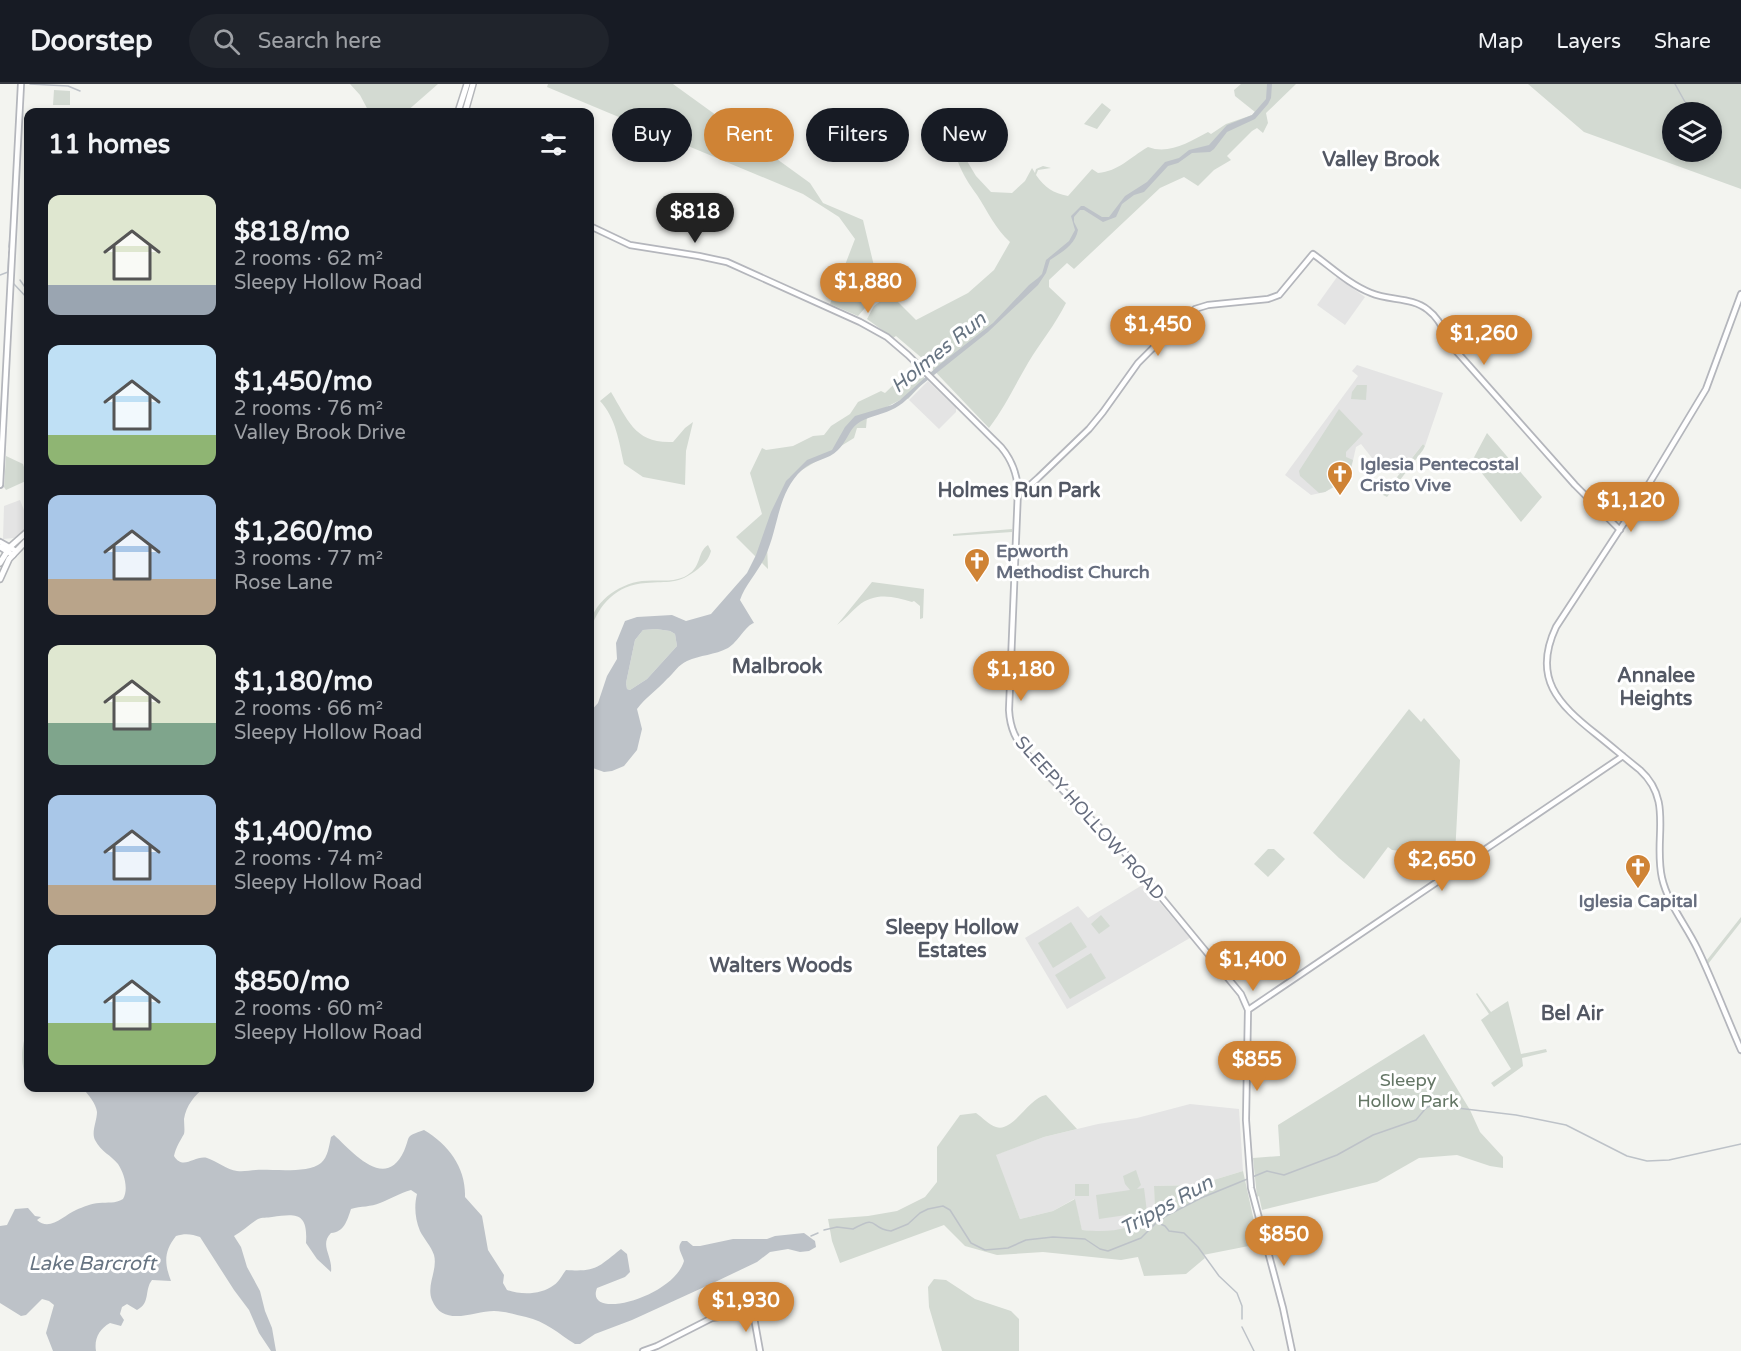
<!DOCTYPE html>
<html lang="en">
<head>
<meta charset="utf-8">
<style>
  body { margin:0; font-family:"Varela Round",sans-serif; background:#20242c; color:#f1f3f6; height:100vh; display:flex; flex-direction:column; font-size:22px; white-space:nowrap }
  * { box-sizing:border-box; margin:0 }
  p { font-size:20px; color:#9ea1a6 }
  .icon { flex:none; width:33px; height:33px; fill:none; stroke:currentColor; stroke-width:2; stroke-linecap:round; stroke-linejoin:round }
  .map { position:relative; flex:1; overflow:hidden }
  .panel { position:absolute; left:24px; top:24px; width:570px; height:984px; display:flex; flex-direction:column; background:#171b24; border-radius:12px; box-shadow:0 3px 9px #0003 }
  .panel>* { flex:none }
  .top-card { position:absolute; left:612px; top:24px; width:570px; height:54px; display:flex; gap:12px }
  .buttons { position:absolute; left:1662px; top:18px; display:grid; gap:12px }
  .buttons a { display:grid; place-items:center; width:60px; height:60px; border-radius:50%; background:#171b24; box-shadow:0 3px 9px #0003; font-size:30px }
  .price { position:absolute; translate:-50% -51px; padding:0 14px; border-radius:21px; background:#cf8335; color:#fff; font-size:20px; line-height:39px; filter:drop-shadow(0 2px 3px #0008) }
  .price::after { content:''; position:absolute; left:50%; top:36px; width:18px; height:14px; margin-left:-9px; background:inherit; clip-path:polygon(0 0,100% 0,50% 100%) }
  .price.selected { background:#222; color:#fff }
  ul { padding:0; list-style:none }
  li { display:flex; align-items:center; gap:18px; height:150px; padding:0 24px }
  li span { display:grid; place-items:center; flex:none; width:168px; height:120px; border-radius:12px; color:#555 }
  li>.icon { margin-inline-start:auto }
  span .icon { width:72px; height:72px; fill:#fffc; stroke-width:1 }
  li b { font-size:26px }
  h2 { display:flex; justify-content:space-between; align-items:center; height:72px; padding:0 24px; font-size:26px }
  .pill { padding:0 21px; border-radius:27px; background:#171b24; box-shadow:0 3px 9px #0003; font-size:21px; line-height:54px }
  .pill.selected { background:#cf8335; color:#fff }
  header { display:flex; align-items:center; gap:36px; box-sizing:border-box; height:84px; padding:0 30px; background:#171b24; border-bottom:2px solid #363941 }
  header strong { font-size:28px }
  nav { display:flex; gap:33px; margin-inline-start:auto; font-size:21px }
  .search { width:420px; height:54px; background:#20242c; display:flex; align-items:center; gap:15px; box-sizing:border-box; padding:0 21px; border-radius:33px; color:#9ea1a6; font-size:22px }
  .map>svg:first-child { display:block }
</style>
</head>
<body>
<header>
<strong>Doorstep</strong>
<div class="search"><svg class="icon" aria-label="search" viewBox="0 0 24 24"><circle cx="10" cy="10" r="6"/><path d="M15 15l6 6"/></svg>Search here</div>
<nav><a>Map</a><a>Layers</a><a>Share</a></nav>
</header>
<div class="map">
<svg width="1741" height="1267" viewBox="0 0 1741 1267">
  <rect width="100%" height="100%" fill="#f3f4f0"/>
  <!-- built -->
  <path fill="#e4e4e4" d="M1337 193 1365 213 1345 241 1317 221Z
    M1357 281 1443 309 1425 362 1423 360 1399 390 1387 380 1372 374 1361 360 1356 363 1350 390 1345 397 1325 408 1311 411 1285 391 1358 292 1352 287Z
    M928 297 956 324V328L939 345 909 316Z
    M20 416 28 436V443L14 454 3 455 4 422Z
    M1144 800 1190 854 1067 925 1025 854 1078 822 1088 834Z
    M1190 1020 1239 1025 1243 1087 1197 1101 1154 1102 1155 1131 1133 1142 1109 1149 1082 1146 1074 1115 1053 1127 1020 1135 995 1071 1044 1053 1098 1040 1137 1034Z"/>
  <!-- green -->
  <path fill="#d3dad2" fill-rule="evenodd" d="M350 0H438L406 28H369L360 11Z
    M548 0H673L810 99 823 119 863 136 880 207 858 232 830 220 855 155 839 133 803 110 547 3Z
    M1241 0H1296L1266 29 1268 39 1263 49 1257 44 1252 47 1227 72 1231 76 1214 86 1198 102 1184 93 1160 104 1074 185 1067 179 1049 196V203L1066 219C1055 241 1040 259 1028 279 1015 301 1005 323 989 344L923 275 896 252 893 254 867 235 874 222 890 210 916 236 968 209 994 186 1010 158C995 144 988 128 977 111 969 100 963 91 958 78L967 77 976 92 991 108 1012 109 1025 97 1032 84 1035 89 1036 85 1043 82 1051 84 1038 86 1036 91C1045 104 1053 109 1068 112L1092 85 1098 89C1119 87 1129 74 1148 63 1169 71 1189 58 1208 48L1211 50 1226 40 1252 31 1255 28 1235 12 1234 6Z
    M1528 0H1741V105L1584 48ZM1672 28H1712V68H1672Z
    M54 6 70 7V21H53Z
    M1102 19 1111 26 1097 45 1084 40Z
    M821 45 835 55 824 70 811 60Z
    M913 282 926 296 908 315 906 313 867 333 866 344H857L854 354 789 394 767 461 768 485 736 453 762 430 750 389 762 364 766 366 793 362 813 352 824 351 831 342 850 330 858 318 881 307 885 309Z
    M1357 301H1367L1366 316 1351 315 1352 308Z
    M611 308C628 336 635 360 673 358L685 344 693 338 686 367 685 401 643 393 624 380C619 358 616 334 600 317Z
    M1339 325 1363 350 1346 368V373L1353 376 1348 394 1325 408 1319 409 1300 392 1299 387Z
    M1487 349 1542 413 1521 438 1472 377Z
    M1423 360 1425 362 1423 366 1387 413 1383 411Z
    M6 372 23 380 28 396 6 406 4 403Z
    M1012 445V448L953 452V450Z
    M708 461 711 467C709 475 704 480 698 485 678 501 668 497 646 499 616 501 599 520 590 547 589 520 618 500 642 497 656 495 670 499 684 493 703 484 696 469 708 461Z
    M872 498 924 505 923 534 920 535V522L914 517 912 518C894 512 874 508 858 522 850 529 845 535 837 541Z
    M656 545 670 547 675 550 677 562 647 595 630 606 627 605 626 599 635 556 643 546Z
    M1409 625 1421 638 1424 634 1460 676 1455 771 1452 773 1392 766 1388 763 1364 795 1339 774 1313 749Z
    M1268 765H1274L1285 775 1268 793 1254 780Z
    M1101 831 1110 842 1099 850 1091 840Z
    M1741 833V838L1708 880 1707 876Z
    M1071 838 1087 863 1053 884 1038 859Z
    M1091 869 1106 894 1070 915 1055 891Z
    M1477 909 1491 928 1508 917 1521 970 1546 965 1547 968 1522 974 1523 982 1494 1003 1491 999 1511 985 1481 936 1489 930 1476 910Z
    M27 948 28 954V996C20 984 21 961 27 948Z
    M1424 950 1470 1026 1480 1048 1503 1073V1084L1490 1082 1457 1071 1419 1074 1377 1098 1262 1126 1259 1112 1257 1113 1253 1074 1280 1072 1278 1041Z
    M1046 1011 1077 1045 1044 1053 996 1071 1020 1135 1053 1127 1075 1115 1082 1146C1113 1149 1126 1146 1155 1131L1154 1102 1197 1101 1243 1087 1259 1160 1203 1171 1205 1174 1186 1190 1144 1192 1138 1173 1121 1176 1043 1168 997 1171 965 1162 944 1141 840 1179 832 1157 828 1135 868 1132 897 1127 925 1113 937 1098V1063L960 1031 976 1029C982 1033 989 1041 996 1043 1013 1049 1029 1013 1046 1011Z
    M1136 1086 1141 1101 1137 1105 1144 1104 1147 1128 1099 1135 1096 1111 1130 1106 1125 1100 1123 1092Z
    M1075 1100H1089V1112H1075Z
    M934 1195 946 1196 975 1215 1011 1227 1019 1235V1267H942L929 1223 928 1203Z"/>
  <!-- water -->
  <path fill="#bdc2c8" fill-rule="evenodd" d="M1267 0H1272L1271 14 1268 20 1255 35 1227 48 1214 65 1210 68 1192 69 1178 79 1168 82 1144 108 1134 111 1122 120 1116 133 1103 138 1084 126H1080L1074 133V138L1078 146C1075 161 1062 168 1050 176L1046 189 1038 201 988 248 919 303C910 312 903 321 891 326 881 331 866 333 857 340 849 346 846 359 838 366 829 376 812 376 802 386 777 409 779 443 765 473 758 488 745 501 740 516L754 539C746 541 738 558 728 564 715 571 700 571 687 577 678 581 674 589 667 595 657 606 646 613 637 625L642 645 637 666 624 682 612 687 604 688 590 683V628L598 619 607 592 617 575 616 559 625 537 637 533 672 531 686 537 711 530 747 489 756 471 771 428 786 397 807 376 832 366 845 343 855 332 892 321 900 316 939 281 993 239 1029 201 1038 194 1042 190 1046 176 1069 157 1075 146 1071 132 1081 122H1084L1102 133H1109L1125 112 1147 98 1165 78 1179 74 1189 66 1209 61 1227 41 1252 31 1266 15ZM656 545 670 547 675 550 677 562 647 595 630 606 627 605 626 599 635 556 643 546Z
    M83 1004H205C195 1010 186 1022 184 1035 184 1040 185 1046 184 1050 180 1057 176 1063 174 1072 183 1087 195 1071 207 1074 217 1077 227 1086 237 1087 244 1088 250 1086 256 1086 272 1085 308 1090 321 1079 328 1073 329 1062 331 1053L334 1051C352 1067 385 1108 404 1067 411 1051 404 1053 424 1046 449 1061 466 1084 465 1113L482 1132 488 1166 504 1191 503 1199 507 1206C521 1211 541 1211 554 1201 559 1198 562 1191 566 1186 597 1188 598 1183 621 1165L627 1170 630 1188 625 1193 597 1204C584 1238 674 1213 684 1177 682 1169 676 1164 682 1157H687L693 1162H700L733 1155H767L775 1152 804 1149 815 1157 816 1163 809 1167 800 1168 788 1165 770 1168 757 1178 713 1199 632 1236 595 1250 580 1260H575C559 1250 545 1237 526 1233 516 1231 505 1227 494 1227 474 1227 443 1244 432 1216 426 1201 438 1186 434 1171 431 1162 424 1155 420 1147 415 1135 414 1122 417 1110L411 1106C400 1109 390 1115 380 1119 371 1123 361 1122 351 1125 347 1137 344 1148 331 1149 319 1161 333 1172 331 1188L317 1175 306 1159C308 1129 297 1129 272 1133 267 1134 262 1133 258 1135 250 1140 243 1147 234 1152L241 1163 247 1183 260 1207 265 1227 272 1244 276 1267H271L259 1249 249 1226 234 1206 200 1153C192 1150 185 1149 176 1152 164 1167 164 1179 171 1197L152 1196C144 1206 151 1219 137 1226L127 1220 122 1223 120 1230 124 1236 121 1242 110 1239C99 1245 94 1255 96 1267H53L46 1249 54 1221 49 1217 42 1215 26 1231 21 1232 0 1219V1142L7 1141 15 1125 28 1124 35 1132 41 1133 37 1136C50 1148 64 1131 76 1126 83 1123 92 1119 99 1119 108 1118 115 1120 123 1115 129 1105 124 1089 118 1080 111 1071 101 1068 95 1056 91 1048 97 1037 97 1028 96 1019 88 1011 83 1004Z"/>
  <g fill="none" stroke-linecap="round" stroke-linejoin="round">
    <!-- stream -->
    <path stroke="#bdc2c8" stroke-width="1.5" d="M30 0 68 2 80 7
      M1675 0 1685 18 1698 28
      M9 163 10 154
      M14 189V182
      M0 191 8 188 9 168
      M20 196 27 206
      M13 199 28 215
      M3 402 6 322
      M1158 1139 1165 1142 1169 1147 1184 1149 1198 1163 1219 1192 1237 1209 1242 1222V1235
      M824 1146 837 1143 853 1145C880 1130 868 1144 891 1147L908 1140 920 1129 928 1125 943 1122 950 1126 971 1159 985 1166 1008 1164 1026 1156 1053 1153 1085 1155 1100 1165 1108 1167 1141 1154 1156 1139 1166 1132 1201 1114 1267 1087 1284 1091 1337 1071 1373 1051 1416 1036 1426 1024 1430 1022 1457 1024 1516 1031 1566 1041 1627 1072 1647 1077 1669 1076 1741 1060
      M811 1152 818 1149
      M1242 1243 1254 1267"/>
    <defs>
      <path id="secondary" d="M590 142 630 161 699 172 727 178 860 238 887 253 908 271 1001 363C1012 376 1017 389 1018 406L1009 626C1010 645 1016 656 1028 671L1124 768 1241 910 1248 926 1246 1036 1251 1104 1283 1224 1292 1267
        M1741 210 1706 305 1641 413 1556 543C1532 594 1558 620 1596 650 1611 662 1625 674 1640 686 1674 717 1653 754 1662 794 1668 820 1686 841 1697 864 1713 897 1726 932 1741 966
        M0 401 21 0
        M1018 406 1028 403 1038 394 1089 345 1103 328 1138 279 1180 237 1195 225 1208 221 1268 215 1279 211 1313 170C1331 183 1350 201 1371 209 1390 217 1412 213 1428 226 1443 237 1445 255 1457 268L1575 401 1620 446
        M0 458 16 467
        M0 463 13 471
        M1248 926 1623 672
        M643 1267 657 1262 712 1234 753 1228 760 1267"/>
      <path id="primary" d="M458 28 467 0
        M465 28 473 0
        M0 479 10 463 28 447
        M0 495 9 475 28 455"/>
    </defs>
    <!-- secondary casing -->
    <use href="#secondary" stroke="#b4b6bc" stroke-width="8"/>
    <!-- primary casing -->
    <use href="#primary" stroke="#b3b5b9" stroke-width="8"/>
    <!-- secondary -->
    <use href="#secondary" stroke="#fff" stroke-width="4.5"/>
    <!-- primary -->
    <use href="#primary" stroke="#fff" stroke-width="5"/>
  </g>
  <!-- icons -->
  <defs>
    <symbol id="church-pin" viewBox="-11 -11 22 30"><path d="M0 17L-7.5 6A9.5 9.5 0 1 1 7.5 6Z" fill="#cf8335" stroke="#fff"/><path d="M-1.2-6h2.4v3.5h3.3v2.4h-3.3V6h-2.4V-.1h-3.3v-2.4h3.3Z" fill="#fff"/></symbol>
  </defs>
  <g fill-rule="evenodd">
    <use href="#church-pin" x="1325" y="375" width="30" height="40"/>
    <use href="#church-pin" x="962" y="462" width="30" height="40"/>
    <use href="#church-pin" x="1623" y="768" width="30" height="40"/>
  </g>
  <g text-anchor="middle" stroke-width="6" stroke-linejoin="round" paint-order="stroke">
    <!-- poi labels -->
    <g font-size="18" font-weight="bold" fill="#666d7e" stroke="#fff" text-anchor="start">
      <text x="1360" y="386">Iglesia Pentecostal<tspan x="1360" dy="21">Cristo Vive</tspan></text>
      <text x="996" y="473">Epworth<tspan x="996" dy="21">Methodist Church</tspan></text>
      <text x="1638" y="823" text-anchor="middle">Iglesia Capital</text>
    </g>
    <!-- street labels -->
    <g font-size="18" fill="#666d7e" stroke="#fff">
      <text transform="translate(1090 734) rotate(48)" y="6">SLEEPY HOLLOW ROAD</text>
    </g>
    <!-- park labels -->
    <g font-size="18" fill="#647665" stroke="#fff">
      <text x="1408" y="1002">Sleepy<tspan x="1408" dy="21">Hollow Park</tspan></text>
    </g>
    <!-- neighbourhood labels -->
    <g font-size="20" font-weight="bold" fill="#535864" stroke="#fff">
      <text x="1381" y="82">Valley Brook</text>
      <text x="1019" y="413">Holmes Run Park</text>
      <text x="777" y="589">Malbrook</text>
      <text x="1656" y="598">Annalee<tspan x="1656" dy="23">Heights</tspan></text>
      <text x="952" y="850">Sleepy Hollow<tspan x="952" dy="23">Estates</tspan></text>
      <text x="781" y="888">Walters Woods</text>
      <text x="1572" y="936">Bel Air</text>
    </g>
    <!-- water labels -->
    <g font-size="20" font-style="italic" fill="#677482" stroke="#fff">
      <text transform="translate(938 268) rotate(-39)" y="7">Holmes Run</text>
      <text transform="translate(1166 1121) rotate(-29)" y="7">Tripps Run</text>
      <text x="92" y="1186">Lake Barcroft</text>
    </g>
  </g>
</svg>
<div class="buttons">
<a><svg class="icon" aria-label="layers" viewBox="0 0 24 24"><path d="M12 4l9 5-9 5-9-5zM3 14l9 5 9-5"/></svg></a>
</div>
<b class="price selected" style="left:695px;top:160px">$818</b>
<b class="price" style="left:868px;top:230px">$1,880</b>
<b class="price" style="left:1158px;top:273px">$1,450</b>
<b class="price" style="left:1484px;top:282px">$1,260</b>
<b class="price" style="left:1631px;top:449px">$1,120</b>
<b class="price" style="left:1021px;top:618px">$1,180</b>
<b class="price" style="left:1442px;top:808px">$2,650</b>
<b class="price" style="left:1253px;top:908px">$1,400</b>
<b class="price" style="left:1257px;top:1008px">$855</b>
<b class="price" style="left:1284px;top:1183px">$850</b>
<b class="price" style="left:746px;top:1249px">$1,930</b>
<div class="top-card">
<a class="pill">Buy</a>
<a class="pill selected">Rent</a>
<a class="pill">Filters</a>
<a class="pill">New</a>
</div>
<section class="panel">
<h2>11 homes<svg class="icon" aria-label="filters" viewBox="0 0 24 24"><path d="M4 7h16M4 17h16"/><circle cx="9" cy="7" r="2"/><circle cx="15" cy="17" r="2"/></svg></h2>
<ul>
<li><span style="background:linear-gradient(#dfe7d0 75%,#9aa5b1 0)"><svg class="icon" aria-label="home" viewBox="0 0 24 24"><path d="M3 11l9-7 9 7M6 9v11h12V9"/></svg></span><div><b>$818/mo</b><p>2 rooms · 62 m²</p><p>Sleepy Hollow Road</p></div></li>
<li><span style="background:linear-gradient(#bfe0f5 75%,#8fb573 0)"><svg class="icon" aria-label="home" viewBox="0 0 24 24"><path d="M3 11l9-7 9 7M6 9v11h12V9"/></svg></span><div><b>$1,450/mo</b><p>2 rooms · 76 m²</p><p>Valley Brook Drive</p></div></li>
<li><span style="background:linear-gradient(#a9c7e8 70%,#b9a48a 0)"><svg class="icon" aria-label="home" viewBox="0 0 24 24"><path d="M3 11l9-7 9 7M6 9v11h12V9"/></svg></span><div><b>$1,260/mo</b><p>3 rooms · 77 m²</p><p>Rose Lane</p></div></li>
<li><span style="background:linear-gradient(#dfe7d0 65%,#7fa58c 0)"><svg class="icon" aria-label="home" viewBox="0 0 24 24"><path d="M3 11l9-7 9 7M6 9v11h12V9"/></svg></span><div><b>$1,180/mo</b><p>2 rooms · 66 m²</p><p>Sleepy Hollow Road</p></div></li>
<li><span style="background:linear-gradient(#a9c7e8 75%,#b9a48a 0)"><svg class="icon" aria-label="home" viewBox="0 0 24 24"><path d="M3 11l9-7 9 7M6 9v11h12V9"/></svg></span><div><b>$1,400/mo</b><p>2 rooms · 74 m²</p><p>Sleepy Hollow Road</p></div></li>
<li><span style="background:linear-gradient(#bfe0f5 65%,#8fb573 0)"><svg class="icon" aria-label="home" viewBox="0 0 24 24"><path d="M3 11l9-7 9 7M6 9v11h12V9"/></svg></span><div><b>$850/mo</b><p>2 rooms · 60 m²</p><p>Sleepy Hollow Road</p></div></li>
</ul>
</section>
</div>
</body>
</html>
